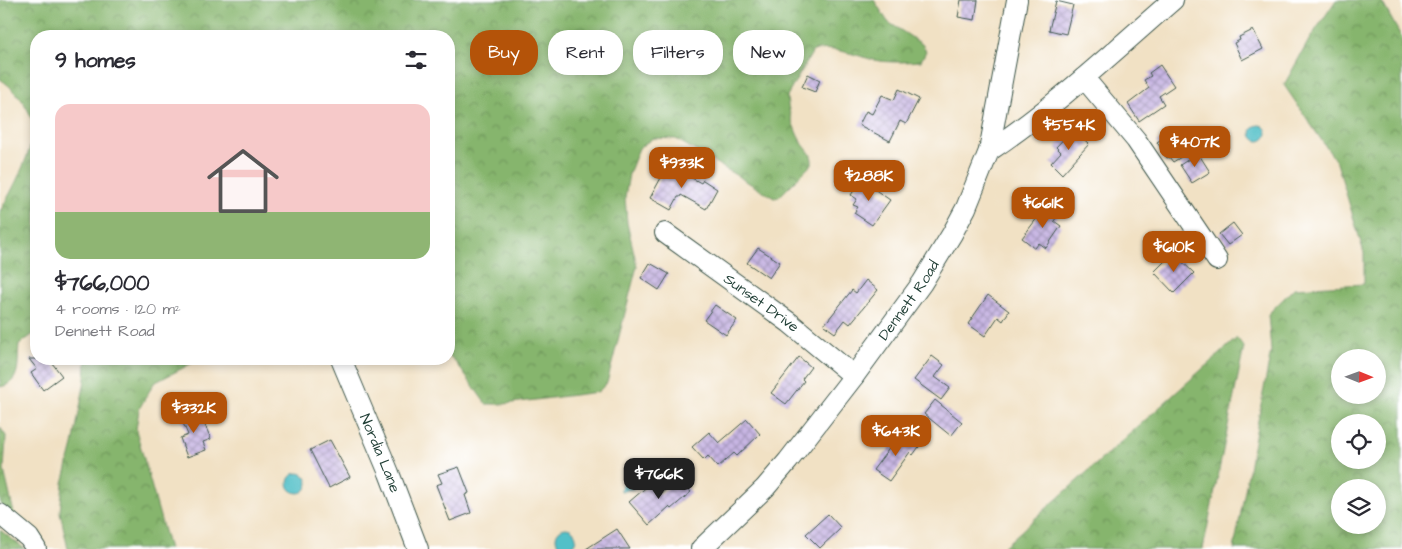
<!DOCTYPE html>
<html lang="en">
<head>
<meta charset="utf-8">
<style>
  body { margin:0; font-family:"Architects Daughter",sans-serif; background:#f7f7f7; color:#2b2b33; height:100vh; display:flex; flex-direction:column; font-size:19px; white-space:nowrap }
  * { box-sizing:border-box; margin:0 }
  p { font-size:16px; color:#7c7c81 }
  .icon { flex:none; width:28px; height:28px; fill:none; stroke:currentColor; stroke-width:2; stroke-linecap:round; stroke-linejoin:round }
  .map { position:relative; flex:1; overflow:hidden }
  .details { position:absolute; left:30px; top:30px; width:425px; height:335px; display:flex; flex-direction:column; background:#fff; border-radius:20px; box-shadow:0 2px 8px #0003 }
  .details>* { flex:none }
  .banner { position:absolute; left:470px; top:30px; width:475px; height:45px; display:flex; gap:10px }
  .needle { width:32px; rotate:91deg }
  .buttons { position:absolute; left:1331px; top:349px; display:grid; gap:10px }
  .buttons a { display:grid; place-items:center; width:55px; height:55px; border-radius:50%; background:#fff; box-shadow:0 2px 8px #0003; font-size:25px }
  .price { position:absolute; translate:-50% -42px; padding:0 11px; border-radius:10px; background:#b45309; color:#fff; font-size:16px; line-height:32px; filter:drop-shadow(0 1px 2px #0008) }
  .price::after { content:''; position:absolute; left:50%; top:30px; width:15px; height:11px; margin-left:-8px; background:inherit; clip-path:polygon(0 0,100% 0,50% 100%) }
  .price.active { background:#222; color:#fff }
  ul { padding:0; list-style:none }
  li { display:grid; align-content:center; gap:10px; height:265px; padding:0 25px }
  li+li { border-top:1px solid #e1e1e2 }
  li span { display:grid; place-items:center; height:155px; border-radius:15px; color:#555 }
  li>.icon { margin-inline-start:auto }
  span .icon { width:90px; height:90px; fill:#fffc; stroke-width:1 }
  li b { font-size:21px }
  h2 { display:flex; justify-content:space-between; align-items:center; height:60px; padding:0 25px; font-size:21px }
  .chip { padding:0 18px; border-radius:20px; background:#fff; box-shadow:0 2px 8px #0003; font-size:18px; line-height:45px }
  .chip.active { background:#b45309; color:#fff }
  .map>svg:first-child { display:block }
</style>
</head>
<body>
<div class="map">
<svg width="1402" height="549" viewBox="0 0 1402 549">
  <defs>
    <pattern id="forest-crowns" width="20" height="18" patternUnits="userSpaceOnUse" patternTransform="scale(1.25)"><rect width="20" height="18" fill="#86b56d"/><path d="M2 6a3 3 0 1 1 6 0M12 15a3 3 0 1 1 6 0" fill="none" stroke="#6d945a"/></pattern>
    <pattern id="building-cross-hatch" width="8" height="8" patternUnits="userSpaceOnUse" patternTransform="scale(1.25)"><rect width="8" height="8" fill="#c7b5e3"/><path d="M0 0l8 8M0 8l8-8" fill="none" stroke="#a194b9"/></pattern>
  </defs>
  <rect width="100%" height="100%" fill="#fff"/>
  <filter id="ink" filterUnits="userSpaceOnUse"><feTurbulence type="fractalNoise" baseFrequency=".02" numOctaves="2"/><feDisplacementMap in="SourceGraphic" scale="10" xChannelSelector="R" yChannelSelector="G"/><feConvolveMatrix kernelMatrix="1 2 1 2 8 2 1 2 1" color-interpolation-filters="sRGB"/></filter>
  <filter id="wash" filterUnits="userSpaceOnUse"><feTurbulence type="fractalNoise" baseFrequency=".0096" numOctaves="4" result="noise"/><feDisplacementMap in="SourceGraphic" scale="20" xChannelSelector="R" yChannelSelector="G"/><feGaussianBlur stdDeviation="1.12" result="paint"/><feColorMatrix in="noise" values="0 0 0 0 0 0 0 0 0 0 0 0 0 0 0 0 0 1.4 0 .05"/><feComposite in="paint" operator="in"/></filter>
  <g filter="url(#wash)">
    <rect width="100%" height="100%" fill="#f1e1c4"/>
    <!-- forest -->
    <path fill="url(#forest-crowns)" stroke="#527950" fill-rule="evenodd" d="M0 0H874L888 22 922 44 926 51 921 61C906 62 889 63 874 60 855 55 833 46 813 51L787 96C787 108 794 129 800 140 805 149 813 152 812 164L779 197 774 198 676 139 653 138 639 148 629 174 625 197 627 223 637 266 607 383 598 392 504 404H486L454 360 449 356V36H36V332L19 345C17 362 22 383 0 387V211C11 193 36 146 33 125 30 107 15 89 0 79Z
      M1336 0H1381L1402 38V549H1234L1271 351 1268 314 1294 288 1364 284V253L1337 163 1284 85 1309 40ZM1340 358H1378V395H1340ZM1378 422V460H1340V422ZM1340 488H1378V525H1340Z
      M1237 338 1244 347 1203 549H1001Z
      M86 359H200L154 383 139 409 136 430 169 549H68L60 512 63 483 73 445 85 380Z
      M0 427 6 436 4 470 15 518 4 510 0 501Z
      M0 530 25 549H0Z"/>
    <!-- water -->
    <path fill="#52c0c8" stroke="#387e7e" d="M1251 133a8 8 0 1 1 16 0a8 8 0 1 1-16 0Z
      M639 472 643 474V479L636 483 633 489 621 491C621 481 631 476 639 472Z
      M288 483a10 10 0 1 1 20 0a10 10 0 1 1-20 0Z
      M556 538a10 10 0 1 1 20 0a10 10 0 1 1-20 0Z"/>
    <g id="blocks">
      <!-- building -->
      <path fill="url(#building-cross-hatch)" d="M961 0H978L975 20 958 17Z
        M1056 1 1073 5 1066 34 1049 30Z
        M1253 30 1263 49 1242 60 1234 43 1240 40 1239 37Z
        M1160 65 1174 86 1159 96 1164 104 1139 121 1128 104 1149 88 1144 80 1151 76 1149 73Z
        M808 74 820 80 815 92 802 87Z
        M899 89 919 99 906 124 900 121 890 141 859 125 866 111 872 114 882 95 894 100Z
        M1073 129 1089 144 1062 174 1051 163 1061 152 1056 147Z
        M1171 133 1186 154 1173 162 1169 157 1167 158 1157 142Z
        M1198 153 1210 172 1192 183 1180 165Z
        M668 165 701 183 703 180 717 189 706 209 681 195 680 197H678L671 210 650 198Z
        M861 180 890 200 872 225 854 213 858 207 853 205 857 199 851 195Z
        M1047 205 1059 214 1054 221 1061 226 1046 248 1039 243 1035 248 1022 238Z
        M1233 223 1242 235 1228 245 1219 234Z
        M758 248 780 262 769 278 747 263Z
        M1173 253 1194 273 1174 293 1154 272Z
        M650 263 669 274 659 290 641 278Z
        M866 280 878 290 850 324 845 320 835 333 824 325 852 290 856 293Z
        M988 295 1009 311 1003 321 998 317 985 336 968 324Z
        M715 305 737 320 726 335 704 320Z
        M932 356 944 365 935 377 950 388 941 400 914 380Z
        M799 357 811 367 802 379 804 381 786 404 771 393Z
        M29 359H49L62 376 43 390 31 373 37 369Z
        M935 400 962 422 951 436 924 414Z
        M193 410 197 418 201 416 211 439 203 442 206 450 187 457 180 438 188 435 180 416Z
        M747 419 760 434 737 456 734 453 718 467 708 456 704 460 692 447 709 432 719 443Z
        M906 433 921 444 913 455 910 452 889 481 873 470 891 446 894 449Z
        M330 440 350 477 329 488 310 450Z
        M459 467 469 493 465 495 471 513 450 521 436 485 442 483 438 474Z
        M679 478 691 492 671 509 669 507 649 525 629 502 650 484 660 495Z
        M828 514 841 528 820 548 806 534Z
        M617 529 630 549H586Z"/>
    </g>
  </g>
  <g filter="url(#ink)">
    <use href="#blocks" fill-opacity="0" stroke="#3e564a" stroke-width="1"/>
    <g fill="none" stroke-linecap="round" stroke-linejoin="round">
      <defs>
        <g id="minor">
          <path d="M1084 78 1136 140 1217 260"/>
          <path d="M989 151C1055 107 1113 52 1173 0"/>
          <path id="s1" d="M665 233 790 323 854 376"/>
          <path id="s2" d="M341 359 389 473 418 549"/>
          <path d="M0 514 29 538 36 549"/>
          <path id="s3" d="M701 549 765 488 788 461 854 376 922 283 952 234 966 208 989 151 1017 0"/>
        </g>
      </defs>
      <!-- minor casing -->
      <use href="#minor" stroke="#3e564a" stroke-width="22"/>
      <!-- minor -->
      <use href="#minor" stroke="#fff" stroke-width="20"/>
    </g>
  </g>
  <g text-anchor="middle" stroke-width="4.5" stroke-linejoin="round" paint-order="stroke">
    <!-- street labels -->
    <g font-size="15" fill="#1f3d34" stroke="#fff">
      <text dy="5" stroke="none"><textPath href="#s3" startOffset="325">Dennett Road</textPath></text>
      <text dy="5" stroke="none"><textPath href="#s1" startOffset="119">Sunset Drive</textPath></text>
      <text dy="5" stroke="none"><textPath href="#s2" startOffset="102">Nordia Lane</textPath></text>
    </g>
  </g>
</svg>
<div class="buttons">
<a><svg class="needle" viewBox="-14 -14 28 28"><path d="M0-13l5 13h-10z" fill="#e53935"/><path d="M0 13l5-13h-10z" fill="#7c7c81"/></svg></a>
<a><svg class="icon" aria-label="locate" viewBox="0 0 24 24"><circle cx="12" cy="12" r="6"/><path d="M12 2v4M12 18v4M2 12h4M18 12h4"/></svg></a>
<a><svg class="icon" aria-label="layers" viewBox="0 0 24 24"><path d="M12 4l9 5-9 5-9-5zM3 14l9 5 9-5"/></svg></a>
</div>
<b class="price" style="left:1069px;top:151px">$554K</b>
<b class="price" style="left:1195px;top:168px">$407K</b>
<b class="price" style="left:682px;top:189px">$933K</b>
<b class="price" style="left:869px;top:202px">$288K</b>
<b class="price" style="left:1043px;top:229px">$661K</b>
<b class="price" style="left:1174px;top:273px">$610K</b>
<b class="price" style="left:194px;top:434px">$332K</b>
<b class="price" style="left:896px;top:457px">$643K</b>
<b class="price active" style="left:659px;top:500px">$766K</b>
<div class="banner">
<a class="chip active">Buy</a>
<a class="chip">Rent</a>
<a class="chip">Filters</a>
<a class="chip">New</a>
</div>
<section class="details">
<h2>9 homes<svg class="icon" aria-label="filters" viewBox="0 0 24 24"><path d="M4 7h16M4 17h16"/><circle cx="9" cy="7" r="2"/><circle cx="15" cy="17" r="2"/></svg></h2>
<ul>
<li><span style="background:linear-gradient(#f6c9c9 70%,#8fb573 0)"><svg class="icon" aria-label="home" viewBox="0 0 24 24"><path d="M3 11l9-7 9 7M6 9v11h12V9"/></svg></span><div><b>$766,000</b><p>4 rooms · 120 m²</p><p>Dennett Road</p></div></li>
</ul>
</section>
</div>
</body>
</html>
